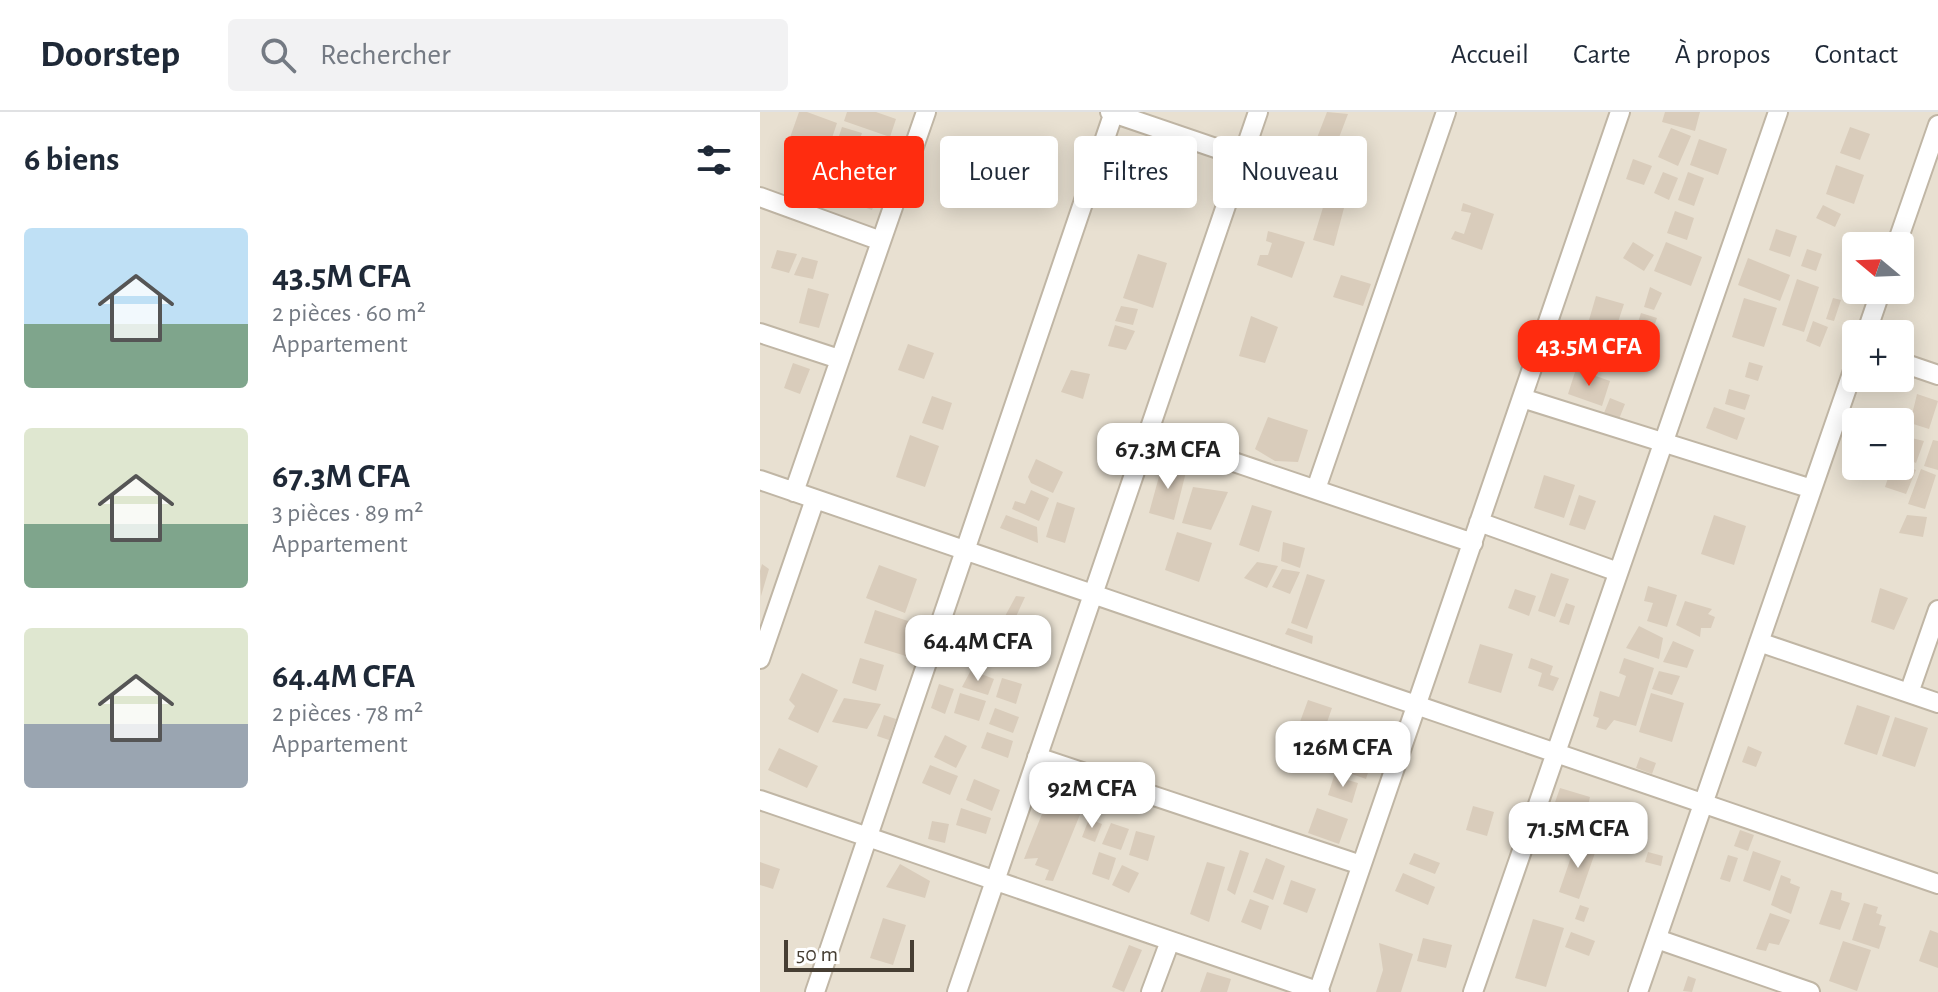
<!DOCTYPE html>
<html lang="fr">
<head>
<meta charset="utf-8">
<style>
  body { margin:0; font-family:"Alegreya Sans",sans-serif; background:#f2f2f3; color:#1f2937; height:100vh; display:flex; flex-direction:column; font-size:30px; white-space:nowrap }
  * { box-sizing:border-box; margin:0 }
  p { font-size:26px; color:#747a83 }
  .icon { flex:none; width:44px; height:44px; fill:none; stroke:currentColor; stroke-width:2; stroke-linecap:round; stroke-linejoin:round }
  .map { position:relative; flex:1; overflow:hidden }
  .sheet { display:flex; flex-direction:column; background:#fff; width:760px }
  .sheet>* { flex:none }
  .guide { position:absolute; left:24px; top:24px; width:760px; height:72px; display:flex; gap:16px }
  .needle { width:52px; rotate:289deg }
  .tools { position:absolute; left:1082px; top:120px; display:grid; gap:16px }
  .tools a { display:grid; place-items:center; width:72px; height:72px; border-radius:8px; background:#fff; box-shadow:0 4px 20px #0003; font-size:40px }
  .scale { position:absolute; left:24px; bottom:20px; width:130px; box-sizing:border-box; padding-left:8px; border:4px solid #463e33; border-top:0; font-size:22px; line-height:28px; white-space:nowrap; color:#463e33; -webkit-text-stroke:6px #fff; paint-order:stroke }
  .price { position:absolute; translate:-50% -68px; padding:0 18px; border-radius:16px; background:#fff; color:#222; font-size:26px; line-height:52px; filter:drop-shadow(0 2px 4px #0008) }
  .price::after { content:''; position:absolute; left:50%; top:48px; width:24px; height:18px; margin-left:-12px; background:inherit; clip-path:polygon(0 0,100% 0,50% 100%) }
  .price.selected { background:#ff2c0f; color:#fff }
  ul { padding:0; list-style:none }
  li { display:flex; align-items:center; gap:24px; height:200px; padding:0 24px }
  li span { display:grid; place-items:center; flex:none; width:224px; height:160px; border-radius:8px; color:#555 }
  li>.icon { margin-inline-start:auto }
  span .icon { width:96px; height:96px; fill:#fffc; stroke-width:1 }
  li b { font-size:34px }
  h2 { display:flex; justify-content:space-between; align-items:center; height:96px; padding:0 24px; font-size:34px }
  .chip { padding:0 28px; border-radius:8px; background:#fff; box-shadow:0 4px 20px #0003; font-size:28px; line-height:72px }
  .chip.selected { background:#ff2c0f; color:#fff }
  header { display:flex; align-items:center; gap:48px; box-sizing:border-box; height:112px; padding:0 40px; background:#fff; border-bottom:2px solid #e0e1e3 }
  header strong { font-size:38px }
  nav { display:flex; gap:44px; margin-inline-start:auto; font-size:28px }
  .search { width:560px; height:72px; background:#f2f2f3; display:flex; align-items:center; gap:20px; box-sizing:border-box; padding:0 28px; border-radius:8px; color:#747a83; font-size:30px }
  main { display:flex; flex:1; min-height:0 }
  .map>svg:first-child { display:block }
</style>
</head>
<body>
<header>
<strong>Doorstep</strong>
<div class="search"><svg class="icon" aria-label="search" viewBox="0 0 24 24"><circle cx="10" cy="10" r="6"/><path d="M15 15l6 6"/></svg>Rechercher</div>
<nav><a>Accueil</a><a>Carte</a><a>À propos</a><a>Contact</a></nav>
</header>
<main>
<section class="sheet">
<h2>6 biens<svg class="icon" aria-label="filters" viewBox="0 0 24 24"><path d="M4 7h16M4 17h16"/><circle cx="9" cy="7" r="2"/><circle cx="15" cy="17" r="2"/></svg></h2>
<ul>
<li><span style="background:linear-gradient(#bfe0f5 60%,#7fa58c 0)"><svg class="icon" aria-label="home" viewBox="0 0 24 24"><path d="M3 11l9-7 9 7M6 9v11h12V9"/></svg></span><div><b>43.5M CFA</b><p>2 pièces · 60 m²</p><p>Appartement</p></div></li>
<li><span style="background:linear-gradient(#dfe7d0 60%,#7fa58c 0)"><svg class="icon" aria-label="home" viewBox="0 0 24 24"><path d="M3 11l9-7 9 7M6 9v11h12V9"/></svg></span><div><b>67.3M CFA</b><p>3 pièces · 89 m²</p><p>Appartement</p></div></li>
<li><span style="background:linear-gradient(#dfe7d0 60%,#9aa5b1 0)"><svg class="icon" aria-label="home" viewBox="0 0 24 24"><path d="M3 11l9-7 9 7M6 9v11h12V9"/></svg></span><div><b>64.4M CFA</b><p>2 pièces · 78 m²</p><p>Appartement</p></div></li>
</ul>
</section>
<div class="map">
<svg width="1178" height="880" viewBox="0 0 1178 880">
  <rect width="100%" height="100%" fill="#f4eee3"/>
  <!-- residential -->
  <path fill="#e8e0d1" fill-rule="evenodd" d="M0 0H1178V880H0ZM1096 134H1140V178H1096ZM1096 222H1140V266H1096ZM1096 310H1140V354H1096Z"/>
  <!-- building -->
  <path fill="#d9ccbb" d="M39 0H47L77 11 65 47 27 34Z
    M87 0H116L136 7 130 25 84 9Z
    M567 0 588 2 575 36 555 31Z
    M905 0H940L935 19 902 10Z
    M82 15 102 21 92 49 73 42Z
    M1090 15 1110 22 1100 48 1080 41Z
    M911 16 931 24 918 54 898 45Z
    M939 27 967 37 958 63 930 53Z
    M128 32 136 35 130 52 122 49Z
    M873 47 892 54 884 73 866 67Z
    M61 48 85 59 83 66 94 70 90 84 78 80 76 84 59 79 67 57 59 54Z
    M46 52 63 58 56 76 40 70Z
    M1076 53 1104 63 1094 92 1066 82Z
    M903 60 918 66 909 88 894 81Z
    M928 60 944 66 934 94 918 88Z
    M111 65 123 69 119 82 106 77Z
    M99 83 116 88 112 98 95 92Z
    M565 89 584 96 574 134 553 128Z
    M703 91 734 102 722 138 691 127 695 119 704 122 711 101 701 99Z
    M1063 93 1081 102 1075 115 1056 106Z
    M915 99 934 106 927 128 907 121Z
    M1016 117 1037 124 1030 145 1009 138Z
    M508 119 545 130 532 166 497 153 500 143H508L512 131 506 129Z
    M873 130 894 143 884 159 863 146Z
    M906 130 942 145 931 174 894 159Z
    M1090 135 1096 138V159L1082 153Z
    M1047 137 1062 142 1056 159 1041 154Z
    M17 138 37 142 29 161 11 156Z
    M378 142 407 151 393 196 363 186Z
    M42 145 58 149 53 167 34 163Z
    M988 146 1030 163 1020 189 978 173Z
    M581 163 611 172 603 194 573 185Z
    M1037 167 1059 175 1044 220 1022 213Z
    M890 175 902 181 894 198 884 195Z
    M48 176 69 182 59 216 39 211Z
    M836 184 864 192 856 216 829 208Z
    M984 186 1017 196 1004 235 972 225Z
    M1073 186 1081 188 1074 209 1066 207Z
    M361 194 378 197 373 213 355 209Z
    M881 201 897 206 887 235 872 229Z
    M491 204 518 215 505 251 479 244Z
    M1053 209 1068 215 1060 235 1046 229Z
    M355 213 375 219 366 238 348 234Z
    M148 232 174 241 164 267 138 258Z
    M868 233 875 235 868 254 862 250Z
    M989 250 1003 254 998 269 985 265Z
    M33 251 50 257 40 282 24 276Z
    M816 257 850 269 842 294 808 282Z
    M311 258 330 262 323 287 301 280Z
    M969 277 990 283 985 298 965 292Z
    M1157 282 1178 289 1169 317 1150 311Z
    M172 284 192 291 183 318 162 311Z
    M850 286 865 292 859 307 844 301Z
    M954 295 985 306 977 328 946 316Z
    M508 305 548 318 538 350 515 349 495 337Z
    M150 323 179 334 165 375 136 365Z
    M1143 324 1164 329 1156 351 1140 344Z
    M1173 328 1178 329V358L1164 354Z
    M276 347 303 360 293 381 271 371 268 365Z
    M403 350 427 356 414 408 389 401Z
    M1140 352 1156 358 1146 382 1125 375 1132 354Z
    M1161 357 1176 363 1165 397 1148 392Z
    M784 363 815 373 804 406 774 396Z
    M433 375 468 380 451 418 422 411Z
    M271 378 289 386 279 409 252 397 255 389 265 392Z
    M819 383 836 389 825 418 809 413Z
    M297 390 315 396 305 431 286 425Z
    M492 393 512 399 499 440 479 433Z
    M246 403 277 415 278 431 240 416Z
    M954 403 986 414 974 453 941 442Z
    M1147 403 1167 405 1163 425 1139 421Z
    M417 420 452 431 439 470 405 458Z
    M523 430 545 436 540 456 521 449Z
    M497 450 518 454 507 476 484 466Z
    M2 452 9 457 1 484 0 459Z
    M119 453 157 467 145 501 106 486Z
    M522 457 540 460 530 482 512 475Z
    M791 461 809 467 795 505 778 499Z
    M547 462 565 468 547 517 531 511Z
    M888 474 917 483 907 515 887 509 893 491 884 489Z
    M1120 476 1148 486 1134 518 1111 510Z
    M755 477 776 484 769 504 748 496Z
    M256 484 265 485 247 524 224 522 226 504 244 506Z
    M925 489 952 497 948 502 955 505 951 516H941L940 525 916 513Z
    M806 491 815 494 809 513 799 510Z
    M115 498 163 514 152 546 104 531Z
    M879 514 903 526 899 547 866 536Z
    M528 516 553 524 552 532 525 522Z
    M223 528 245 534 240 552 218 546Z
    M913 529 934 538 927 556 903 550Z
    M720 532 753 542 741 581 708 571Z
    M100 546 124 553 116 579 92 571Z
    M771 546 793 554 790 563 799 566 793 579 778 574 782 561 768 556Z
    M864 546 894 556 876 614 854 608 846 618 836 615 839 606 833 604 840 579 859 585 866 564 859 561Z
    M211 558 234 567 228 583 202 575Z
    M899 559 920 564 912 583 892 577Z
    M42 561 78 578 58 621 28 607 35 594 29 588Z
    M242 566 262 572 256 592 236 585Z
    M179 572 194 577 185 602 171 596Z
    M200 581 226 589 219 609 194 601Z
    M891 581 924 591 912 630 879 620Z
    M84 586 121 592 107 617 72 610Z
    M548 588 572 596 551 656 526 648Z
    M1097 593 1130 604 1117 643 1084 632Z
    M235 596 259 605 253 621 229 612Z
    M124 603 136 607 129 628 117 624Z
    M1135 605 1168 616 1155 655 1122 644Z
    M227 620 253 629 248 646 221 636Z
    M185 623 207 634 196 656 174 645Z
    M577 633 613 645 606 667 569 654Z
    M988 634 1002 640 996 655 982 650Z
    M19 636 58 654 47 676 8 658Z
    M880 645 896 651 892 662 876 656Z
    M170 653 198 664 190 683 162 671Z
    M574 664 598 671 592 691 568 683Z
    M214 667 240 678 232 699 206 688Z
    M800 676 830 685 825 706 793 696Z
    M288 687 321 700 293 769 285 768 289 758 275 753 278 746 264 747Z
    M713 694 734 700 727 724 706 718Z
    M201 696 231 706 226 722 196 713Z
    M557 696 588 707 579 732 548 721Z
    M792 698 817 706 814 716 789 707Z
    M329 707 342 712 335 730 322 725Z
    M172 709 189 712 185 731 168 727Z
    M831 710 841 714 833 732 824 729Z
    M351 711 369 717 361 738 342 732Z
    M980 718 994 723 988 739 974 734Z
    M376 719 395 724 388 749 369 743Z
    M817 728 837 735 819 787 799 780Z
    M480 738 489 741 475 783 467 778Z
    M993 739 1021 749 1010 779 983 769Z
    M339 740 356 746 349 768 332 762Z
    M888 740 903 744 901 754 885 750Z
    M654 741 680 751 675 762 649 752Z
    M968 743 978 746 970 770 960 767Z
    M506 746 525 754 513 788 493 780Z
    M0 750 20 757 13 777 0 773Z
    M447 750 465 755 449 810 430 802Z
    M140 752 170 769 165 786 126 775Z
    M362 753 379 761 369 781 352 773Z
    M643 761 675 775 668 793 635 779Z
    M1021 763 1031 767 1030 771 1040 775 1031 802 1011 793Z
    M531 768 556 777 547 801 523 792Z
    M1071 778 1082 781 1081 788 1090 791 1080 818 1059 812Z
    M490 787 509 794 501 818 481 810Z
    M1104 791 1118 795 1116 801 1122 803 1119 813 1126 815 1119 837 1092 828Z
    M820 793 829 796 824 810 815 807Z
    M1010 801 1030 808 1019 833 1009 831 1006 839 996 837Z
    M123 806 146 813 133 853 110 846Z
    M773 807 804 816 786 875 755 866Z
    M1170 818 1178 821V856L1159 849Z
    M811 820 835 829 829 844 805 835Z
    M663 826 692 833 686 856 657 849Z
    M1083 829 1111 838 1097 879 1069 869Z
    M619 831 653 842 641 880H616L623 858Z
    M369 833 382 838 364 880 352 875Z
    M447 860 471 867 467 880H440Z
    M928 864 936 867 932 880 923 879Z"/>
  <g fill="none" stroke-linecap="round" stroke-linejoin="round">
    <defs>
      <path id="minor" d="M350 0 482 45
        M0 85 121 129
        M1136 134 1178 13
        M0 221 79 247
        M1106 222 1121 178
        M1140 250 1178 263
        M762 286 1052 377
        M388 321 713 431
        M0 368 1178 772
        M556 377 686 0
        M34 380 166 0
        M719 410 858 460
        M999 530 1178 591
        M0 547 55 387
        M1149 581 1178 498
        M277 645 601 753
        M0 688 560 880
        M897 827 1050 880
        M55 880 354 0
        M197 880 498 0
        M391 880 410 829
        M558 880 860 0
        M713 880 1018 0
        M878 880 1096 250"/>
    </defs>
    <!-- minor casing -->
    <use href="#minor" stroke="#c0b6a5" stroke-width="22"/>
    <!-- minor -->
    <use href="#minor" stroke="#fff" stroke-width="18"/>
  </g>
</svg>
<div class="tools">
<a><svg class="needle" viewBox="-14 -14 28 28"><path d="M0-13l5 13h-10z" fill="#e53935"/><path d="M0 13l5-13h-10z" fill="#747a83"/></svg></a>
<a>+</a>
<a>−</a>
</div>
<div class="scale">50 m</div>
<b class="price selected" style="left:829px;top:276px">43.5M CFA</b>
<b class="price" style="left:408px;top:379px">67.3M CFA</b>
<b class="price" style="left:218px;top:571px">64.4M CFA</b>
<b class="price" style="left:583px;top:677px">126M CFA</b>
<b class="price" style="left:332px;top:718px">92M CFA</b>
<b class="price" style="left:818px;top:758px">71.5M CFA</b>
<div class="guide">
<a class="chip selected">Acheter</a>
<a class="chip">Louer</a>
<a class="chip">Filtres</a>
<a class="chip">Nouveau</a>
</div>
</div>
</main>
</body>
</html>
